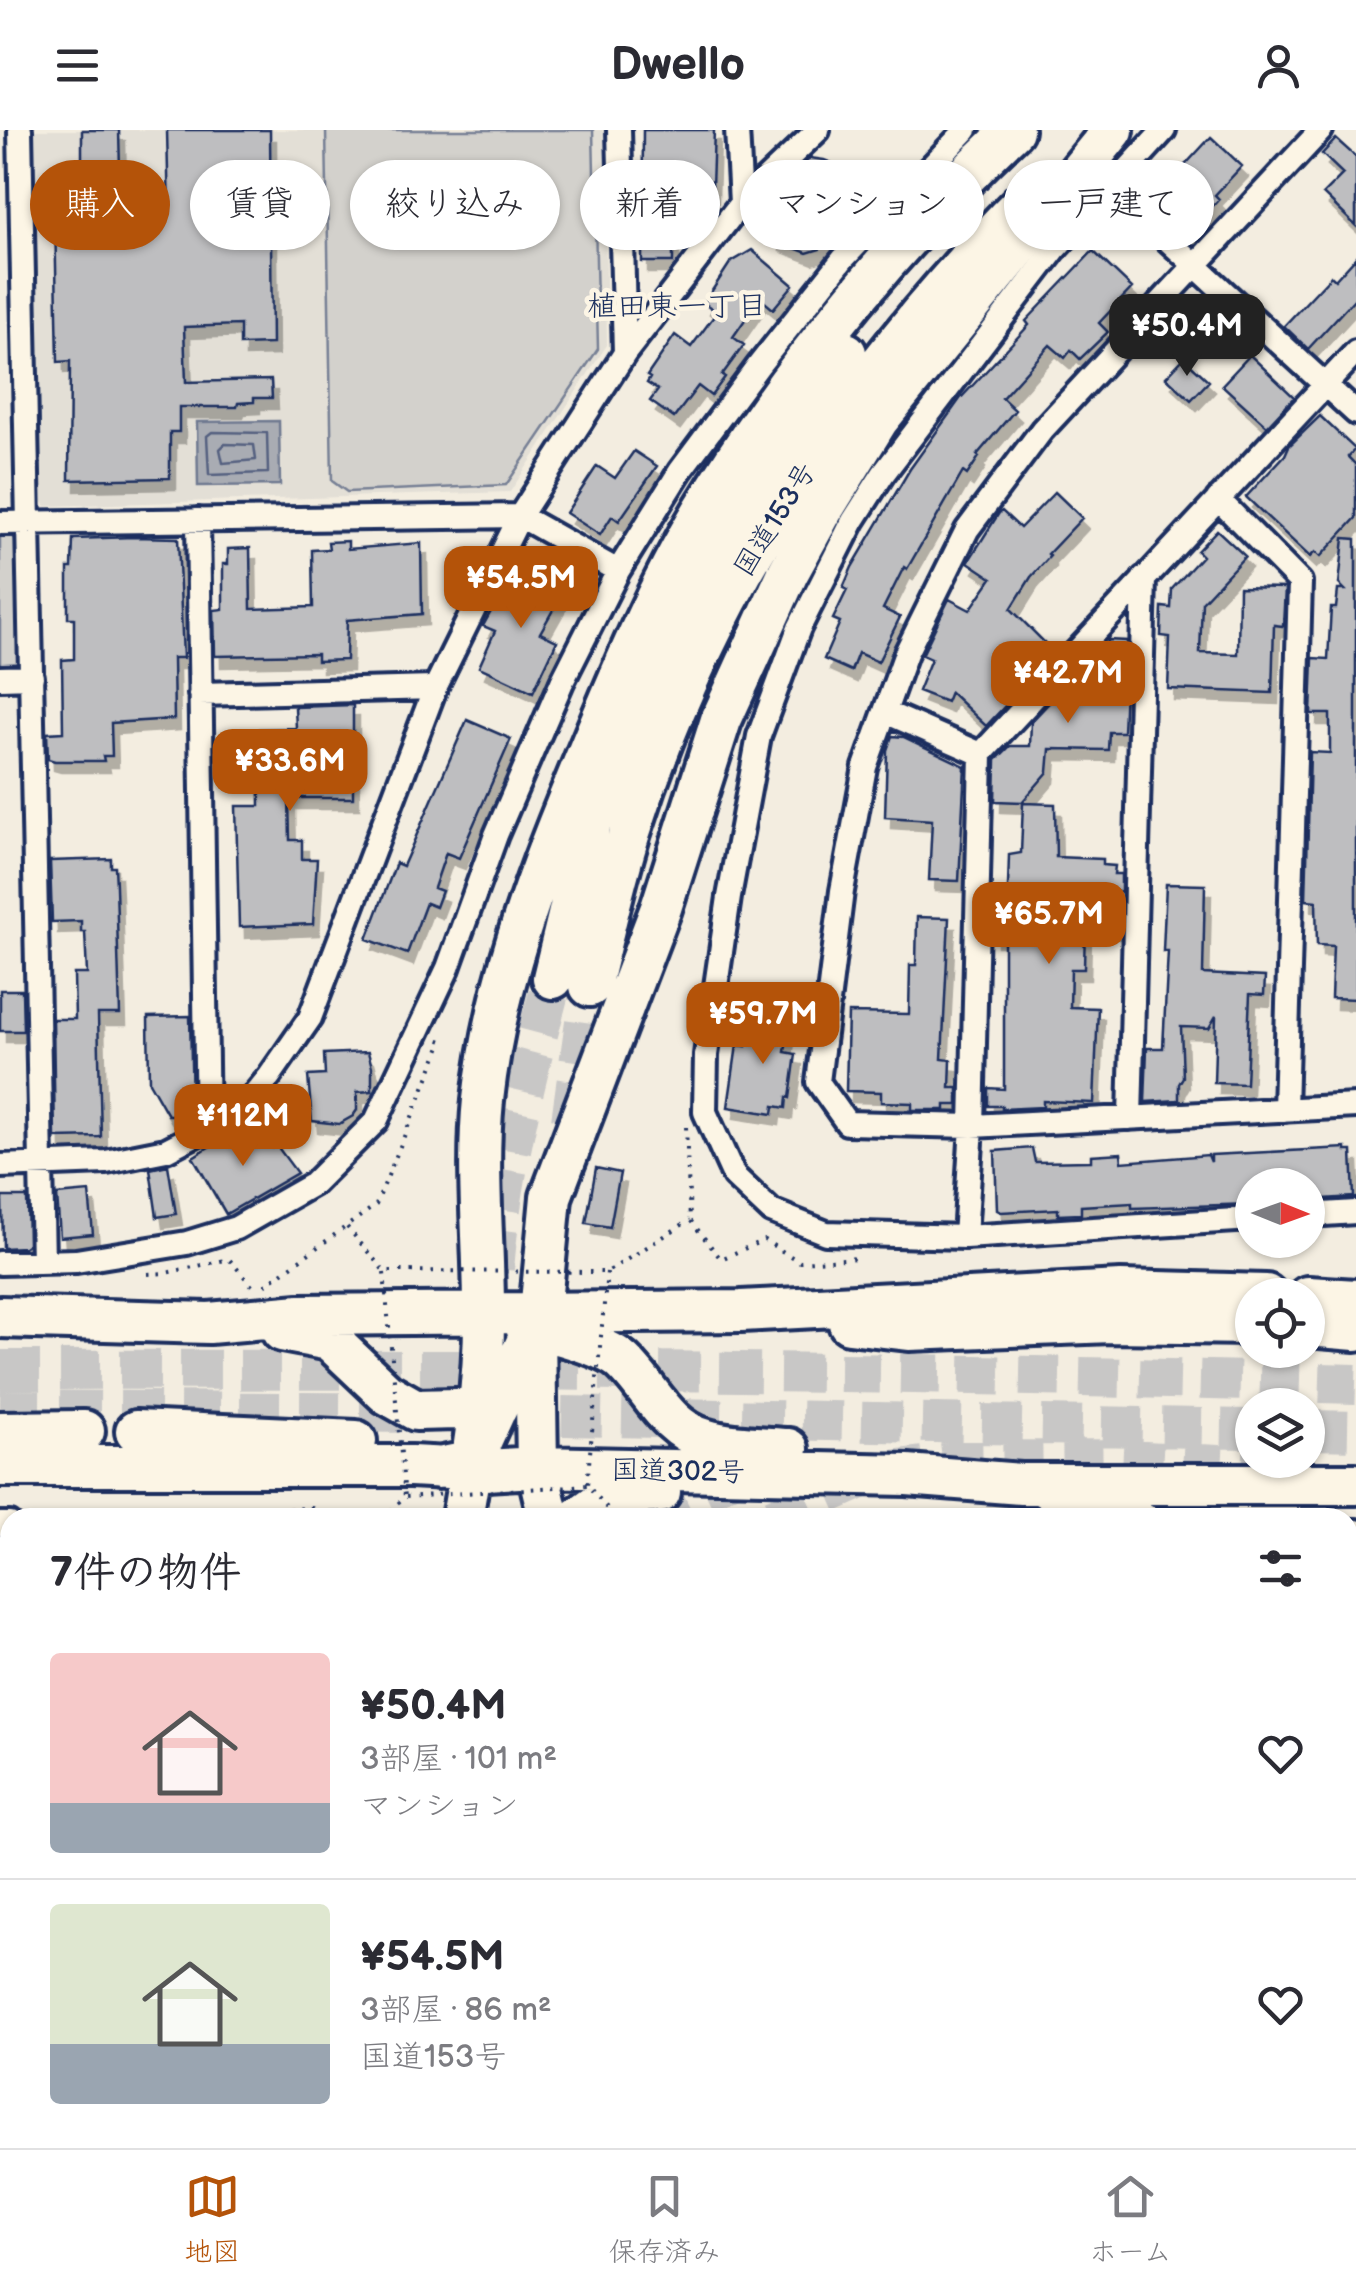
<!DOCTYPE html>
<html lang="ja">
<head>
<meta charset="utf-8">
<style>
  body { margin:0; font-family:"Balsamiq Sans","Klee One",sans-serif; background:#f2f2f3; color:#2b2b33; height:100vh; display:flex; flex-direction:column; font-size:38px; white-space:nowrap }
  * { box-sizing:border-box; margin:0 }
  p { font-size:32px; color:#7c7c81 }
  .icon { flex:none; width:55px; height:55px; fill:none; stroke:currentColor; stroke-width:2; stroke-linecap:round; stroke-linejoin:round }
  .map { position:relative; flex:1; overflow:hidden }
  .details { position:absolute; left:0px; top:1378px; width:1358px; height:642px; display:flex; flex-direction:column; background:#fff; border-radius:30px 30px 0 0; box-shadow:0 2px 8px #0004 }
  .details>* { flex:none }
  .hud { position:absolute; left:30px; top:30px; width:1298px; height:90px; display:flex; gap:20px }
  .needle { width:65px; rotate:91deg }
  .tools { position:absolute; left:1235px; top:1038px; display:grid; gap:20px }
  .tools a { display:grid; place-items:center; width:90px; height:90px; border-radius:50%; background:#fff; box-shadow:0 2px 8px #0004; font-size:50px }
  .price { position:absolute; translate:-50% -85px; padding:0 22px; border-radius:20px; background:#b45309; color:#fff; font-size:32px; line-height:65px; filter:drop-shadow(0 2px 5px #0008) }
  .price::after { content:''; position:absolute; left:50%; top:60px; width:30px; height:22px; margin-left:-15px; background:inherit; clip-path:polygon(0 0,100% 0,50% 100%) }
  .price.on { background:#222; color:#fff }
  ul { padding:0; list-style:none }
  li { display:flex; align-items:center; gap:30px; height:250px; padding:0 50px }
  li+li { border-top:2px solid #e1e1e2 }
  li span { display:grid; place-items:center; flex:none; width:280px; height:200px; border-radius:10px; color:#555 }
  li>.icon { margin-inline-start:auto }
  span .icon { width:120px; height:120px; fill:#fffc; stroke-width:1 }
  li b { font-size:42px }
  h2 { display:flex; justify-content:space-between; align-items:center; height:120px; padding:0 50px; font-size:42px }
  .chip { padding:0 35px; border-radius:45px; background:#fff; box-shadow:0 2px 8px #0004; font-size:35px; line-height:90px }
  .chip.on { background:#b45309; color:#fff }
  header { display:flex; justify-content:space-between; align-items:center; height:130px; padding:0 50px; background:#fff; font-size:45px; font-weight:600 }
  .tabs { display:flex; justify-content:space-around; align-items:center; height:140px; border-top:2px solid #e1e1e2; background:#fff; font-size:28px; color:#7c7c81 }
  .tabs a { display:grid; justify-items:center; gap:5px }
  .tabs .on { color:#b45309 }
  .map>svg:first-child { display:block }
</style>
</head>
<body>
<header><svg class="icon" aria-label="menu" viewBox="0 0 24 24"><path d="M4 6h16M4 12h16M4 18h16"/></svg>Dwello<svg class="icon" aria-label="person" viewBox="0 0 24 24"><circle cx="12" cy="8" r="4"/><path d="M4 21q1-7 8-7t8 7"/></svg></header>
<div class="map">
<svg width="1356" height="2018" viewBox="0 0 1356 2018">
  <defs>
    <filter id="shadow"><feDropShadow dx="6" dy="11" stdDeviation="0" flood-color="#0004"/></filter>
  </defs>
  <rect width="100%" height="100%" fill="#f3ede0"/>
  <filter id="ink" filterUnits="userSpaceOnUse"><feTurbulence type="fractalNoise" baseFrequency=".01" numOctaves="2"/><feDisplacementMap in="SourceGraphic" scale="20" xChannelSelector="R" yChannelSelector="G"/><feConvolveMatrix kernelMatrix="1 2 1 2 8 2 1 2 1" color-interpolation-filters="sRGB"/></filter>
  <g filter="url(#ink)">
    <!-- built -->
    <path fill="#e3dfd6" d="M31 0H604L607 215 510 362 46 376 39 367Z"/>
    <!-- green -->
    <path fill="#d3d1cc" stroke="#778095" stroke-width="2.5" d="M326 0H593L598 219 506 355 347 362 332 351Z
      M0 405H11L19 412 21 532 13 541H0Z"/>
    <!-- water -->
    <path fill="#a9acb3" stroke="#707a91" stroke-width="2.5" d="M279 291 280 355 198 356 197 292Z"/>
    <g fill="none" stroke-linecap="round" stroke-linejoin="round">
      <!-- shore -->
      <path stroke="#546180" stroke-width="2.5" d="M212 302 267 303 268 343 209 345 207 306Z
        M225 314 254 315 256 330 223 333 220 319Z"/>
    </g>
    <!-- building -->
    <path fill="#bebec0" stroke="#1b2f5e" stroke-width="2.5" filter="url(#shadow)" d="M82 0H119L120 40 82 41Z
      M167 0H270L272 214 240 215V195L184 197 186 252 271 250 272 268H254V272L238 273 237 277H179V302H170V348L69 350 70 231 58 232 55 87 169 85Z
      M643 0H714L711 86 701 95H673V132H642Z
      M1211 7 1242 36 1215 65 1219 69 1190 101 1170 83 1190 60 1175 46Z
      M1336 9 1356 27V96L1323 64 1343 44 1322 24Z
      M810 28 824 30 863 45 874 56 844 84 835 80 820 119 807 123 774 110 804 34Z
      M752 120 793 155 773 179 760 168 733 207 744 215 722 245 725 247 711 266 698 256 674 288 650 271 658 260 647 253 650 248 647 246 675 205 691 217 717 182 704 173 730 133Z
      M1093 121 1132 158 1099 193 1108 202 1080 229 1071 220 1065 228 1050 215 1002 268 1015 280 977 325 979 327 967 345 963 342 907 439 904 437 883 479 900 487 878 532 858 523 851 541 824 529 840 492 833 489 847 460 843 458 852 437 910 339 960 269 1029 195 1026 191Z
      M1356 127V167L1308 219 1284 196 1331 146 1335 150Z
      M1250 225 1294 267 1267 296 1222 255Z
      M1184 228 1209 251 1191 270 1166 247Z
      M1320 286 1355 319 1348 327 1356 335V388L1320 427 1315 422 1310 427 1246 367 1285 325 1289 316Z
      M634 321 657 336 619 391 612 386 600 405 566 383 597 336 615 348Z
      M1055 362 1082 388 1048 424 1050 426 1031 447 1011 479 1045 513 1038 520 1042 525 1035 532 1041 538 986 596 950 562 946 572 918 561 931 529 922 525 949 469 970 480 992 448 968 432 999 383 1002 381 1020 398Z
      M1217 400 1245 426 1202 472 1200 523 1238 524 1239 457 1285 458 1283 496 1274 495 1272 563 1168 559 1170 507 1161 506 1162 477 1171 478 1172 459 1202 426 1197 421Z
      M134 407 178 408 183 528H173L174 589 111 593 112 626H103L104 631H55L48 629 47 603 63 602 62 530 74 529V488H68V438H72L73 409Z
      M1344 408 1356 409V869L1331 868 1333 816 1317 815 1316 771 1306 770 1310 622 1330 623V584H1311L1313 528 1328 529 1331 478H1336L1338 460H1345L1339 454Z
      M348 411V419L421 413 422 484 347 490 346 530 317 531V524L215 526 214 480 223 479V434H228V419L250 418 251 479 313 477 312 420 329 419 328 412Z
      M515 438 562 464 540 503 557 511 533 562 479 537 495 501 483 496Z
      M1108 510 1127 511 1123 602H1109L1108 620 1050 619 1048 642 1022 672 995 671 996 630 1010 616H1030L1031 592 1067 554 1091 562 1092 532H1098V522H1105Z
      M353 575V668H289L290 710H302V729H317L313 794 239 797 236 676H260L259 599 296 598 295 577Z
      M467 590 511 609 459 728 446 723 434 758 442 761 436 777 426 773 407 824 367 809 396 733 403 736Z
      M892 606 904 607 965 636 959 751 929 750 932 690 885 687 887 620Z
      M1023 673 1055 674 1056 727 1103 729V735L1115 736 1114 744H1121V762H1117L1116 798 1085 797 1084 839H1071L1070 877 1098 878 1094 973 1043 971V977L1002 979V976H988V958L1004 959V805H992V788H1007L1009 725 1021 723Z
      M111 729V737H115L116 756 120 884H98L101 1007 55 1008 53 889H75L74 844H87L85 802H81V791L52 792 50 731Z
      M1166 754 1205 755 1203 844 1265 847 1264 865 1250 864 1246 954 1214 953 1216 886 1209 898 1181 897 1183 947 1179 954V970L1145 972 1147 918H1163L1168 821H1163Z
      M917 787 949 788 942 929 951 930 950 958H958V975H945V980H912V973L881 972V962L846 961 848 883 909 884 910 835H916Z
      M0 860H22L23 901H0Z
      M750 883 790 889 785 922 796 924 790 968 787 967 786 978 774 976 773 984 728 977 737 915 746 916Z
      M190 886 192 977H186V985H168L149 952 148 887Z
      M368 922 372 937V961L357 962V980L353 986 339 994 312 991 308 946 325 945 324 924Z
      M261 1000 273 1018 277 1016 297 1043 226 1084 193 1027 212 1015Z
      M1032 1018 1035 1032 1091 1031V1025L1121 1023 1122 1032 1208 1025 1211 1032V1025L1346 1018V1021H1352L1354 1067 1308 1070V1055H1252V1074L1132 1078V1073L1081 1076V1084L1058 1085V1079L1001 1082 997 1080 995 1021Z
      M168 1035 176 1084 157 1087 150 1039Z
      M596 1038 620 1043 610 1097 586 1093Z
      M89 1062 93 1104 60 1107 57 1065Z
      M2 1067H27L28 1114 24 1117 3 1118Z"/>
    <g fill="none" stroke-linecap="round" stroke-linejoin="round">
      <!-- highway-tunnel -->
      <path stroke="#c8c7c6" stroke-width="40" stroke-dasharray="40 20" stroke-linecap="butt" d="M571 991 590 856
        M494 1139C502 1040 527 943 553 848
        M0 1240C452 1239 904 1240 1356 1254
        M0 1280 434 1283
        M502 1285 1252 1299
        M1308 1300 1356 1301
        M651 1388 675 1373 750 1338
        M773 1388 877 1342 961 1331 1107 1329 1273 1338"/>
      <defs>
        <path id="street" d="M20 0 43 1132
          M619 0 625 223
          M737 0 741 73
          M1164 0 1055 119 883 344 853 391 799 498 759 606 729 767 706 925 705 982 734 1046 771 1081 826 1103 965 1107 1252 1089
          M1321 0 1042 300 967 400 906 523 865 637 842 761 818 952 847 993 972 996 1356 976
          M1111 58 1356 283
          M1218 369 1300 452 1285 980
          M198 390 207 1001
          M0 393 520 386 618 441
          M0 548 32 547
          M200 564 435 558
          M885 582 981 624 1356 222
          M1130 988 1144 448
          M0 1036 106 1032 166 1020 241 981 269 947 310 888 435 558 520 386 625 223 741 73 818 0
          M1308 1085 1356 1082
          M965 1107 972 996 981 624
          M0 1133 76 1131 187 1113 236 1098 313 1054 376 991 448 838 496 705 562 552 618 441 680 341 759 235 843 129 966 0
          M1035 1361 1075 1382 1145 1384 1150 1388
          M0 1394H10
          M1348 1401H1356
          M0 1485H10
          M1348 1506H1356
          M106 2010V2018
          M244 2010V2018
          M1221 2010 1230 2018
          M1047 2012 1146 2010
          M337 2018V2010
          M588 2018V2010
          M697 2018 698 2010
          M863 2018V2010"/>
        <path id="highway" d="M553 848 590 695 624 611 738 382 819 257 846 223
          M590 856C603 805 614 753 630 702 706 460 850 245 1029 66
          M1308 1167 1356 1170
          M0 1187 209 1193 300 1185 741 1181 1121 1161 1266 1165
          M849 1193 909 1200 1111 1192 1252 1194
          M1308 1196 1356 1200
          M526 1197C551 1201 603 1215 621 1230 649 1255 665 1298 704 1309 729 1317 762 1317 788 1319
          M282 1201 330 1210 386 1263 416 1280 497 1278
          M535 1203 537 1337 549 1388
          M136 1301 356 1311
          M0 1302 84 1301
          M0 1336H411L485 1340 537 1337 907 1345 1021 1354H1356
          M438 1338 463 1333 478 1318 540 1183 551 1067 661 778 721 590 788 443 823 379 878 290 1113 0
          M462 1388C474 1320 485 1249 484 1180 484 1110 476 1040 483 970 495 859 533 754 576 651 617 551 659 449 717 358 797 230 904 103 1013 0
          M578 1388 611 1364 660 1362
          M389 2010 390 2018
          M445 2010 446 2018
          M505 2018V2010
          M536 2018V2010"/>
      </defs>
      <!-- street casing -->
      <use href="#street" stroke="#1b2f5e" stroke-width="30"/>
      <!-- highway casing -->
      <use href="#highway" stroke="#1b2f5e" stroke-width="48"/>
      <!-- path -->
      <path stroke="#1b2f5e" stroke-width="4" stroke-dasharray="2.5 8" stroke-linecap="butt" d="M686 997 690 1090 721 1129 764 1110 800 1132 858 1128
        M148 1144 166 1143 229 1129 254 1158
        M265 1155 376 1075 443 911 437 909
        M211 1388V1382L312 1378 323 1388"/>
      <!-- street -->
      <use href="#street" stroke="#fcf5e5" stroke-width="22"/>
      <!-- highway -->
      <use href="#highway" stroke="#fcf5e5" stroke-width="40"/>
      <!-- path-bridge -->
      <path stroke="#1b2f5e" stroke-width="4" stroke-dasharray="2.5 8" stroke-linecap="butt" d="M347 1097 384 1141 607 1142 690 1090
        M607 1142 587 1355 616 1388
        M384 1143 405 1367
        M383 1388 405 1367 587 1355"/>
    </g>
  </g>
  <g text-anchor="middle" stroke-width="9" stroke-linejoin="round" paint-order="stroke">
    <!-- street labels -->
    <g font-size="28" fill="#1b2f5e" stroke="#fcf5e5">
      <text transform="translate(774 389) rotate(-58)" y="10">国道153号</text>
      <text transform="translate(678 1340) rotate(1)" y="10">国道302号</text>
    </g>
    <!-- neighbourhood labels -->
    <g font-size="30" fill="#1b2f5e" stroke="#fcf5e5">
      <text x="677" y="186">植田東一丁目</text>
    </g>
  </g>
</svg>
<div class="tools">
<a><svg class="needle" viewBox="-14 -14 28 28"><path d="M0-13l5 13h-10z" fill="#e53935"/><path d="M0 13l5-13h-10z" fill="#7c7c81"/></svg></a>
<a><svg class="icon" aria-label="locate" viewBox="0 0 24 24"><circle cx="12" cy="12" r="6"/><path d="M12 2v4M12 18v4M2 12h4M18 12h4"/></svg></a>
<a><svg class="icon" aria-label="layers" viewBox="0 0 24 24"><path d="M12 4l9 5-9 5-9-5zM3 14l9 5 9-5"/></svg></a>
</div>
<b class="price on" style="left:1187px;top:249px">¥50.4M</b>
<b class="price" style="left:521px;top:501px">¥54.5M</b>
<b class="price" style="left:1068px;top:596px">¥42.7M</b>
<b class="price" style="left:290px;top:684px">¥33.6M</b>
<b class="price" style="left:1049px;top:837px">¥65.7M</b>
<b class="price" style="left:763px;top:937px">¥59.7M</b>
<b class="price" style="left:243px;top:1039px">¥112M</b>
<div class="hud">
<a class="chip on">購入</a>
<a class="chip">賃貸</a>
<a class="chip">絞り込み</a>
<a class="chip">新着</a>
<a class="chip">マンション</a>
<a class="chip">一戸建て</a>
</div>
<section class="details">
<h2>7件の物件<svg class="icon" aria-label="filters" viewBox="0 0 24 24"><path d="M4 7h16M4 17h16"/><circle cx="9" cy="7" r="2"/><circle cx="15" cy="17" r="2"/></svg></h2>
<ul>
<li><span style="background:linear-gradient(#f6c9c9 75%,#9aa5b1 0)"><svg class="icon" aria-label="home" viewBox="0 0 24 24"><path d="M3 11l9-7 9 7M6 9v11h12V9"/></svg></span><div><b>¥50.4M</b><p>3部屋 · 101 m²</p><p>マンション</p></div><svg class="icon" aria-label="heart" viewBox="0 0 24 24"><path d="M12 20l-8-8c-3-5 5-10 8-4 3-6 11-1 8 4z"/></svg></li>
<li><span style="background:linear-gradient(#dfe7d0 70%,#9aa5b1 0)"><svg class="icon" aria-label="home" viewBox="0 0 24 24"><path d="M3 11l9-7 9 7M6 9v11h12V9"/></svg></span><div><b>¥54.5M</b><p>3部屋 · 86 m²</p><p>国道153号</p></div><svg class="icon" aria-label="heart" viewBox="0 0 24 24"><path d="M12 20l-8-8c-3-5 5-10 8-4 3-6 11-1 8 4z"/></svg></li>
</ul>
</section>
</div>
<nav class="tabs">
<a class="on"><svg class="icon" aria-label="map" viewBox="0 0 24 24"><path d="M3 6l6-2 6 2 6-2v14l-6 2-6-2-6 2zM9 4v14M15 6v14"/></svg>地図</a>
<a><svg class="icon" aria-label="saved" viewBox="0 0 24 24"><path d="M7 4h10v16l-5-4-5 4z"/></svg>保存済み</a>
<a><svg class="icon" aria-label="home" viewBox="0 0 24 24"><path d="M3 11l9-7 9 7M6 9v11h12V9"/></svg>ホーム</a>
</nav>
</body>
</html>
